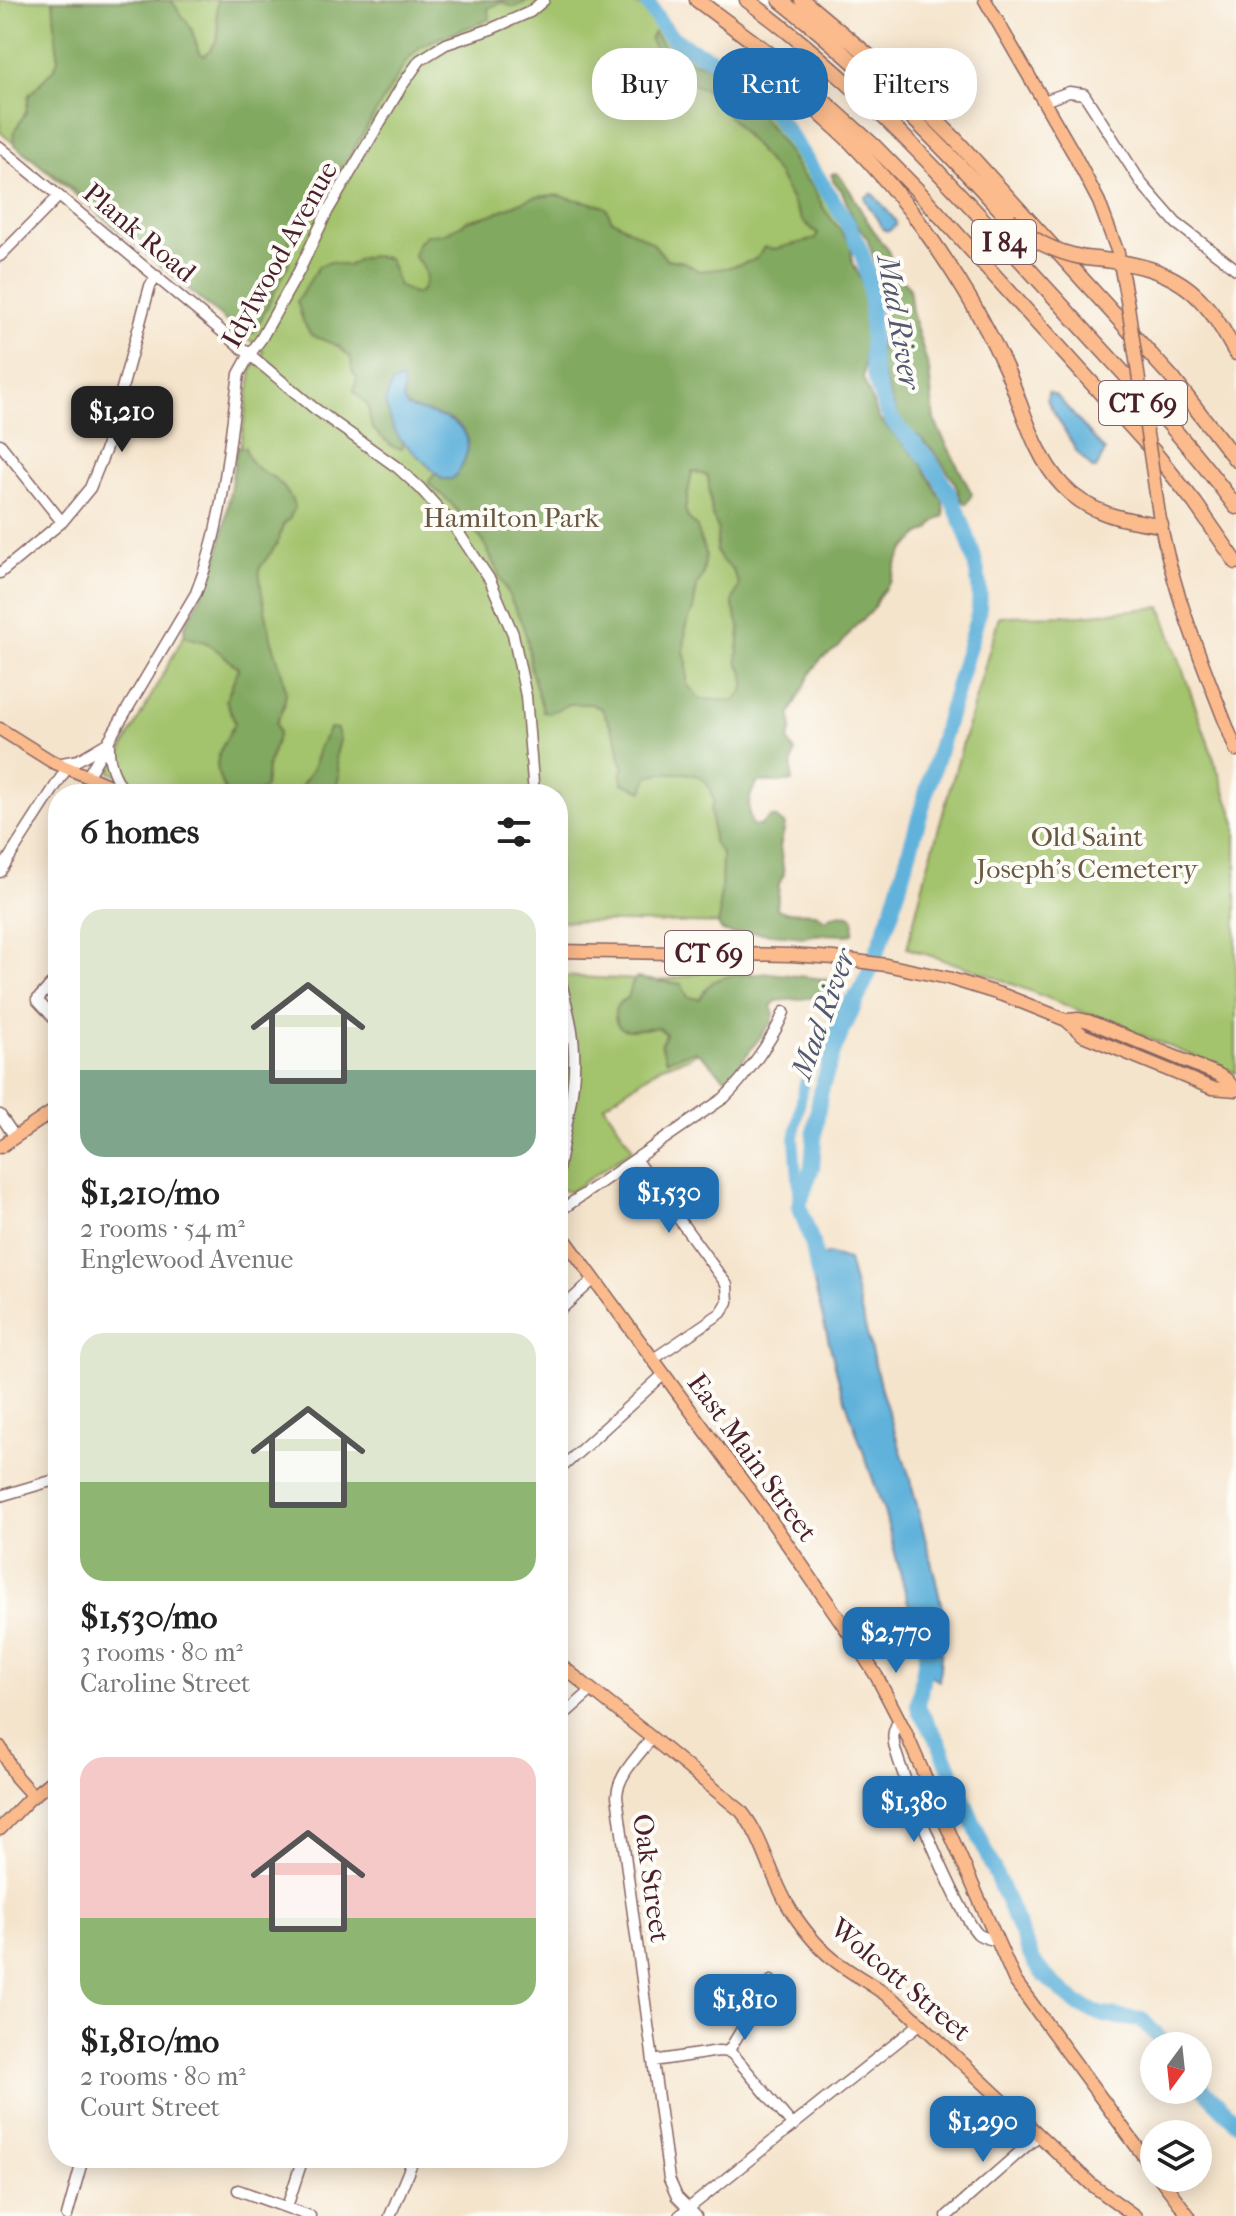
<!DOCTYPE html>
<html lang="en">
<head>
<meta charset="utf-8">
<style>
  body { margin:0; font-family:"IM FELL French Canon",serif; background:#f6f6f6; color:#222; height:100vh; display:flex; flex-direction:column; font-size:30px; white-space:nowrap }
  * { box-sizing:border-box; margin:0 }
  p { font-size:26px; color:#767676 }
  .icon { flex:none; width:44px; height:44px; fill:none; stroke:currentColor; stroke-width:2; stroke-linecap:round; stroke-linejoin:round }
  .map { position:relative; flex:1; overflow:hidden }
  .panel { position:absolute; left:48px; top:784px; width:520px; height:1384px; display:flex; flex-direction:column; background:#fff; border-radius:32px; box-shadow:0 4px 20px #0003 }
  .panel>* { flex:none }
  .banner { position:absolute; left:592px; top:48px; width:524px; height:72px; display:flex; gap:16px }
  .needle { width:52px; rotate:195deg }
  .fabs { position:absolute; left:1140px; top:2032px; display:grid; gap:16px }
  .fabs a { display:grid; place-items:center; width:72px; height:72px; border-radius:50%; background:#fff; box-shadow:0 4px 20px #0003; font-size:40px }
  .price { position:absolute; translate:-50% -68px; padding:0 18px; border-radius:16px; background:#1f6fb2; color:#fff; font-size:26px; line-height:52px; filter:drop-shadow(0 2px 4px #0008) }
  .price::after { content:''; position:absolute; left:50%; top:48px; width:24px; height:18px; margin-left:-12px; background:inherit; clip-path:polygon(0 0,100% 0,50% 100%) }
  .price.selected { background:#222; color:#fff }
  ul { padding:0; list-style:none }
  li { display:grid; align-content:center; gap:16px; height:424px; padding:0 32px }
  li span { display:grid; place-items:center; height:248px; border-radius:24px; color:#555 }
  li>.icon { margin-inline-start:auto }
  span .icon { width:144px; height:144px; fill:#fffc; stroke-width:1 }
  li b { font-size:34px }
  h2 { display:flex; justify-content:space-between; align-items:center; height:96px; padding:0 32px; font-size:34px }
  .pill { padding:0 28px; border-radius:32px; background:#fff; box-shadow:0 4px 20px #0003; font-size:28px; line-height:72px }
  .pill.selected { background:#1f6fb2; color:#fff }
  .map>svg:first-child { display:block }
</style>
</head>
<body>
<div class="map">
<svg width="1236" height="2216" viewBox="0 0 1236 2216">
  <rect width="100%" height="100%" fill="#fdfcf7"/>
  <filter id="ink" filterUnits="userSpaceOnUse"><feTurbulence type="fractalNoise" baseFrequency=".0125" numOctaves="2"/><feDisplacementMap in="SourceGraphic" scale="16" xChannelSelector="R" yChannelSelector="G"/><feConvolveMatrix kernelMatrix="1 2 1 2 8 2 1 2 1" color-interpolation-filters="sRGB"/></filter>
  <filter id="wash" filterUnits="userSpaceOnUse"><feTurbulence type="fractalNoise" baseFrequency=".006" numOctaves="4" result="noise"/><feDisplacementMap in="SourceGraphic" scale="32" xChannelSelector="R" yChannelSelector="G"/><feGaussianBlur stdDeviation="1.8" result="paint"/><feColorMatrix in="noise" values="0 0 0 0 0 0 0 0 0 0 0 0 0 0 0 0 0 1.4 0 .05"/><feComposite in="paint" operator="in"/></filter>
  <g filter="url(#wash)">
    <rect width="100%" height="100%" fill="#f5e4cc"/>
    <!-- green -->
    <path fill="#a3c36c" stroke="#76714c" stroke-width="2" d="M0 0H629L669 23 676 32 751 81 839 201 853 228 861 251 753 261 794 410 740 761 744 924 558 921V794H161L110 772 213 582 231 506 252 369 264 352 0 132Z
      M1161 607 1236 823V1073L987 974 907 948 927 869 999 616 1082 615Z
      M710 971H751L757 1019 766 1027 727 1081 705 1046 689 1058 662 1066 604 1105 633 1149 570 1192 558 1189V976L660 981Z"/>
    <!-- forest -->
    <path fill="#82a960" stroke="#666446" stroke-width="2" fill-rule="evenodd" d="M53 0H171L191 28 199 52 204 56C228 34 214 26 217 0H527C517 9 512 8 502 2L488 8 489 19 434 40 420 47 407 60 340 172 322 208 318 212 309 213 290 236 289 263 256 329 255 332 248 334 239 332 129 239 102 213 54 174 15 145 13 134 26 112 29 95 54 69 58 60Z
      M654 32 664 47 672 54 680 59 711 66 754 106 789 153 801 174 813 187 824 209 851 245 852 261 864 286 867 319 863 378 879 419 919 460 943 502 944 516 934 522 929 530 920 534 904 550 897 562 891 581 879 596 872 611 857 624 839 647 821 659 811 673 790 714 792 728 788 741 795 752 792 764V782H758C748 794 746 812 753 826H760L770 817H775L785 825 780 847 784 874 779 884 777 909 785 912 816 913 825 920 832 916 839 914 850 915 854 919 853 934C838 937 823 931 805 937L750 932 733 934 722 931 718 924 720 916 719 904 721 893 722 854 713 842 711 810 714 800 707 783 699 776 684 773H661L648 776 643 791 622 783 621 773 624 768 620 759 617 739 602 709 591 704H570L549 713 543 711 531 670 527 638 522 623 483 541 449 501 429 484V481L436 473 442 479 462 467C465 459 469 450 468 441 463 416 426 413 407 407 399 398 406 389 401 380H397C384 395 384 400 391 417 394 427 396 434 403 442L402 449 393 447 374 430 371 425 368 406 354 391 357 378 352 370 351 358 338 346 311 335 303 321 297 301 319 266 330 262 348 266C360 256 375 254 389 259L399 286 414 294 419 293C431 279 425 268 414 256L417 244 426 235 443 234 462 225 466 221 490 215 534 197 555 195 601 205 607 209 611 219 653 243 666 259 684 262 699 271 726 268 751 261 758 257 764 247 774 249 815 239 818 234 802 220 778 174 721 107 712 93 693 84 685 70 659 54 650 39ZM692 471 708 476 712 515 718 529 716 551 721 560 732 569 739 585 733 600V607L740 629 737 661 744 674 745 684 743 691 734 701 699 699 687 684V663L684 651 686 625 693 610 697 586 703 574 706 554 700 539 697 527 689 519 685 510Z
      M834 173 838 174 851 192 863 214 881 242 887 248 896 272 909 287 912 312 929 370 934 420 972 494 966 504 962 501 954 481 933 451 920 437 904 428 899 420 878 362 884 320 879 298 877 267 867 238 854 220 842 191 833 180 832 174Z
      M245 447C250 469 259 467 275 479 283 485 291 497 295 506L290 518 283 525 277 544 259 569 262 594 271 638 282 673 286 693 284 706 276 723 279 733 267 768 265 787 257 794H227C208 761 220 752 235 723L226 700C231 689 234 679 238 668 229 660 218 650 207 643 199 639 190 640 184 635L185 624 196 606 217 559 225 523 236 452 239 448Z
      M330 728 337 729 340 740 336 755 339 775 336 792 334 794H301L302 785 314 766 319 747Z
      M770 973 825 979 830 981 835 988C818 1001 796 998 776 1001L771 1006 774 1015 771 1023 728 1079C716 1074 711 1059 695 1051L666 1060 661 1044 666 1034 659 1028C646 1026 617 1039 615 1017 614 1006 619 1002 628 998L632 984 636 978 681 984 688 997 700 999C713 968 743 977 770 973Z"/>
    <!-- water -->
    <path fill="#60b2db" stroke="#556883" stroke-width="2" d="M872 193 895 220 896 225 889 231 884 230 865 200V197Z
      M401 379C407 388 399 398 407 407 428 414 475 419 467 452 464 462 460 472 452 479H442L400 439 393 428 385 402 392 384Z
      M1048 392 1057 396 1105 451 1096 469H1093L1077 452 1047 400Z
      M827 1254 848 1260 882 1393 910 1478 935 1577 944 1617 939 1681 929 1674 920 1672 922 1656 884 1511 840 1385 811 1272 810 1267 815 1257Z"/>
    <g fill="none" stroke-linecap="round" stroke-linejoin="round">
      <!-- canal -->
      <path stroke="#60b2db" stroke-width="10" d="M799 1202 794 1139 804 1083 833 1022 850 998 862 989"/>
      <!-- river -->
      <path stroke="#60b2db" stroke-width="16" d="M646 0C654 14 662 28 674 39 685 49 699 52 711 59 735 71 755 88 771 109 788 132 803 156 819 179 839 209 861 240 868 276 874 304 870 332 872 360 873 376 879 392 885 407 893 428 913 440 927 458 954 495 987 569 978 615L892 911 871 968 834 1050 821 1090 815 1128 812 1167 799 1205 813 1246 819 1277
        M927 1651 918 1705 919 1710 938 1741 1033 1961 1044 1975 1077 2004 1103 2015 1142 2020 1167 2046
        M1198 2084 1236 2122"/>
    </g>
  </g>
  <g filter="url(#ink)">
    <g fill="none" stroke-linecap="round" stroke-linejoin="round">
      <defs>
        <path id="minor" d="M1044 101 1069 92 1084 94 1142 184 1176 223 1236 269
          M0 147 314 408 398 468 420 488 454 526 490 580 513 634 526 696 534 794
          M0 256 59 196
          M0 444 62 522
          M0 573 62 522 90 488 105 451 150 286 157 276
          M109 744C108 764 114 775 124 792
          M57 764 78 760 107 743
          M87 777 196 593C224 524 228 447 239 374L250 354 261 339 299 271 327 212 401 87 420 60 446 44 491 29 530 12 544 0
          M0 872 67 768
          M558 970C564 996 573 1024 574 1051 576 1091 564 1132 558 1171
          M54 1018 37 1000 58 977
          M0 1115 15 1137
          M635 1159 727 1285 728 1302 721 1313 652 1360
          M558 1212 724 1098C743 1080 774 1038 784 1012
          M558 1312 594 1279
          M558 1471 663 1375
          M0 1496 58 1479
          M899 1719C895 1728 892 1733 894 1743 897 1768 961 1918 978 1934 983 1938 990 1939 995 1940
          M558 1720 592 1690
          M652 1738C639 1755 618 1774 617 1796L669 2179 677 2197 696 2216
          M728 2052 771 1981
          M653 2061 719 2051 730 2052 737 2059 793 2126
          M238 2190 310 2216
          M287 2207 303 2158
          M67 2216 83 2158
          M390 2216 414 2158
          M679 2216 921 2023
          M947 2216 1039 2135"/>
        <path id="major" d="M985 0 1074 154 1099 202 1118 253 1128 306
          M1157 501C1169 587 1205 669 1236 750
          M0 729 51 761 129 794
          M558 951 791 955 834 958 886 965 948 978 1006 996 1066 1020 1083 1035 1212 1088 1236 1090
          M1066 1020 1079 1019 1088 1021 1217 1074 1226 1079 1235 1089
          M0 1147 58 1108
          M558 1230 763 1509 851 1636 877 1677 904 1729 1015 1981 1154 2170
          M558 1663 652 1738 741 1811C765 1840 771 1881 792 1912 804 1930 820 1950 838 1963 860 1979 884 1991 905 2009L1092 2185 1135 2216
          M0 1747 16 1777 33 1796
          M0 1829 29 1799 58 1776
          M1160 2178 1189 2216"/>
        <path id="highway" d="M697 0 775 58 873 145 918 191 1155 453 1195 503 1236 562
          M747 0C866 88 958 192 1057 300 1118 368 1182 433 1236 507
          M780 0C864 66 938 140 1009 219
          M802 0 881 66 954 138 1173 379 1236 460
          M776 62C784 85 831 122 850 141 877 169 902 198 924 229 956 274 985 321 1007 371 1023 408 1034 455 1062 485 1089 514 1123 520 1161 525
          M1085 258C1129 262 1175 268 1205 305 1218 319 1226 336 1236 353"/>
      </defs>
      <!-- minor casing -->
      <use href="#minor" stroke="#866463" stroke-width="13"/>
      <!-- major casing -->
      <use href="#major" stroke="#866463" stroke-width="15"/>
      <!-- highway casing -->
      <use href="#highway" stroke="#866463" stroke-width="17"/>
      <!-- minor -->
      <use href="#minor" stroke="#fff" stroke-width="10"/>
      <!-- major -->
      <use href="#major" stroke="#fbbb8c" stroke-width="12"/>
      <!-- highway -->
      <use href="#highway" stroke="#fbbb8c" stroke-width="14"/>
      <defs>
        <path id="major-bridge" d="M1128 306 1157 501"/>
        <path id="highway-bridge" d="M1009 219C1031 241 1055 252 1085 258"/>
      </defs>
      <!-- major-bridge casing -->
      <use href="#major-bridge" stroke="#866463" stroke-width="15" stroke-linecap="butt"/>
      <!-- highway-bridge casing -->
      <use href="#highway-bridge" stroke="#866463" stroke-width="17" stroke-linecap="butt"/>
      <!-- major-bridge -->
      <use href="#major-bridge" stroke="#fbbb8c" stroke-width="12"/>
      <!-- highway-bridge -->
      <use href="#highway-bridge" stroke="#fbbb8c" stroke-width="14"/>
    </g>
  </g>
  <g text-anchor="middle" stroke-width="8" stroke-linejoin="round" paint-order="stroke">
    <!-- shield labels -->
    <g fill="#fdfcf7" stroke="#806168" stroke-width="2">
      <rect x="972" y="220" width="64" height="44" rx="6"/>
      <rect x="1099" y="381" width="88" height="44" rx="6"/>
      <rect x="665" y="931" width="88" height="44" rx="6"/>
    </g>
    <g font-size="26" font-weight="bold" fill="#4a1f2b">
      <text x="1004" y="251">I 84</text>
      <text x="1143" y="412">CT 69</text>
      <text x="709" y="962">CT 69</text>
    </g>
    <!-- street labels -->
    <g font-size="28" fill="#4a1f2b" stroke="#fdfcf7">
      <text transform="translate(140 232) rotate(40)" y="10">Plank Road</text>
      <text transform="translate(279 254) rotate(-61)" y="10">Idylwood Avenue</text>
      <text transform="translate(753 1457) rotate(54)" y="10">East Main Street</text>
      <text transform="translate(652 1878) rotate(82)" y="10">Oak Street</text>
      <text transform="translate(901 1979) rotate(40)" y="10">Wolcott Street</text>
    </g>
    <!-- park labels -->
    <g font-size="28" fill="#695842" stroke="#fdfcf7">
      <text x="511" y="527">Hamilton Park</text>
      <text x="1087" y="846">Old Saint<tspan x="1087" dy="32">Joseph's Cemetery</tspan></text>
    </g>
    <!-- water labels -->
    <g font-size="30" font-style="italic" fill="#535a71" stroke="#fdfcf7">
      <text transform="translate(899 322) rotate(80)" y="10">Mad River</text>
      <text transform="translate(823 1014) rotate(-70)" y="10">Mad River</text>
    </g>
  </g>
</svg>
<div class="fabs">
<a><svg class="needle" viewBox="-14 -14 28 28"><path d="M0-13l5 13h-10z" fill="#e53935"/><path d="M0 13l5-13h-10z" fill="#767676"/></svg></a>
<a><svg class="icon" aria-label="layers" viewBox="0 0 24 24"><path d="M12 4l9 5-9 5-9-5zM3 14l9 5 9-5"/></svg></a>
</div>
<b class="price selected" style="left:122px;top:454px">$1,210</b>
<b class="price" style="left:669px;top:1235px">$1,530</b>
<b class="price" style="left:896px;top:1675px">$2,770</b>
<b class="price" style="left:914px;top:1844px">$1,380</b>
<b class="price" style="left:745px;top:2042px">$1,810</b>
<b class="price" style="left:983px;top:2164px">$1,290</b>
<div class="banner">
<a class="pill">Buy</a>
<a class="pill selected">Rent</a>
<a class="pill">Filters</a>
</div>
<section class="panel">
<h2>6 homes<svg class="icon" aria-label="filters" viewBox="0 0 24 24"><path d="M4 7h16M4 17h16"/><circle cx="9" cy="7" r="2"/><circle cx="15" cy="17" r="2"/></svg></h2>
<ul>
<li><span style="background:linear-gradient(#dfe7d0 65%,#7fa58c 0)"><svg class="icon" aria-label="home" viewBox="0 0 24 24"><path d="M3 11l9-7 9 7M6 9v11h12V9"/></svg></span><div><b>$1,210/mo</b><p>2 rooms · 54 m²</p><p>Englewood Avenue</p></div></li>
<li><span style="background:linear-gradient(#dfe7d0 60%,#8fb573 0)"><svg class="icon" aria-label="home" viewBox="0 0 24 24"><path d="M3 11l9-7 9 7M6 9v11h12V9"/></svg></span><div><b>$1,530/mo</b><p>3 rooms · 80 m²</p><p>Caroline Street</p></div></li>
<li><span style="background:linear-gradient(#f6c9c9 65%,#8fb573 0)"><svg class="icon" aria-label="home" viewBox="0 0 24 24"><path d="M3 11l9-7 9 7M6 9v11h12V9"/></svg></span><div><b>$1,810/mo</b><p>2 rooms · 80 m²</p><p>Court Street</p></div></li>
</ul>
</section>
</div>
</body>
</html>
